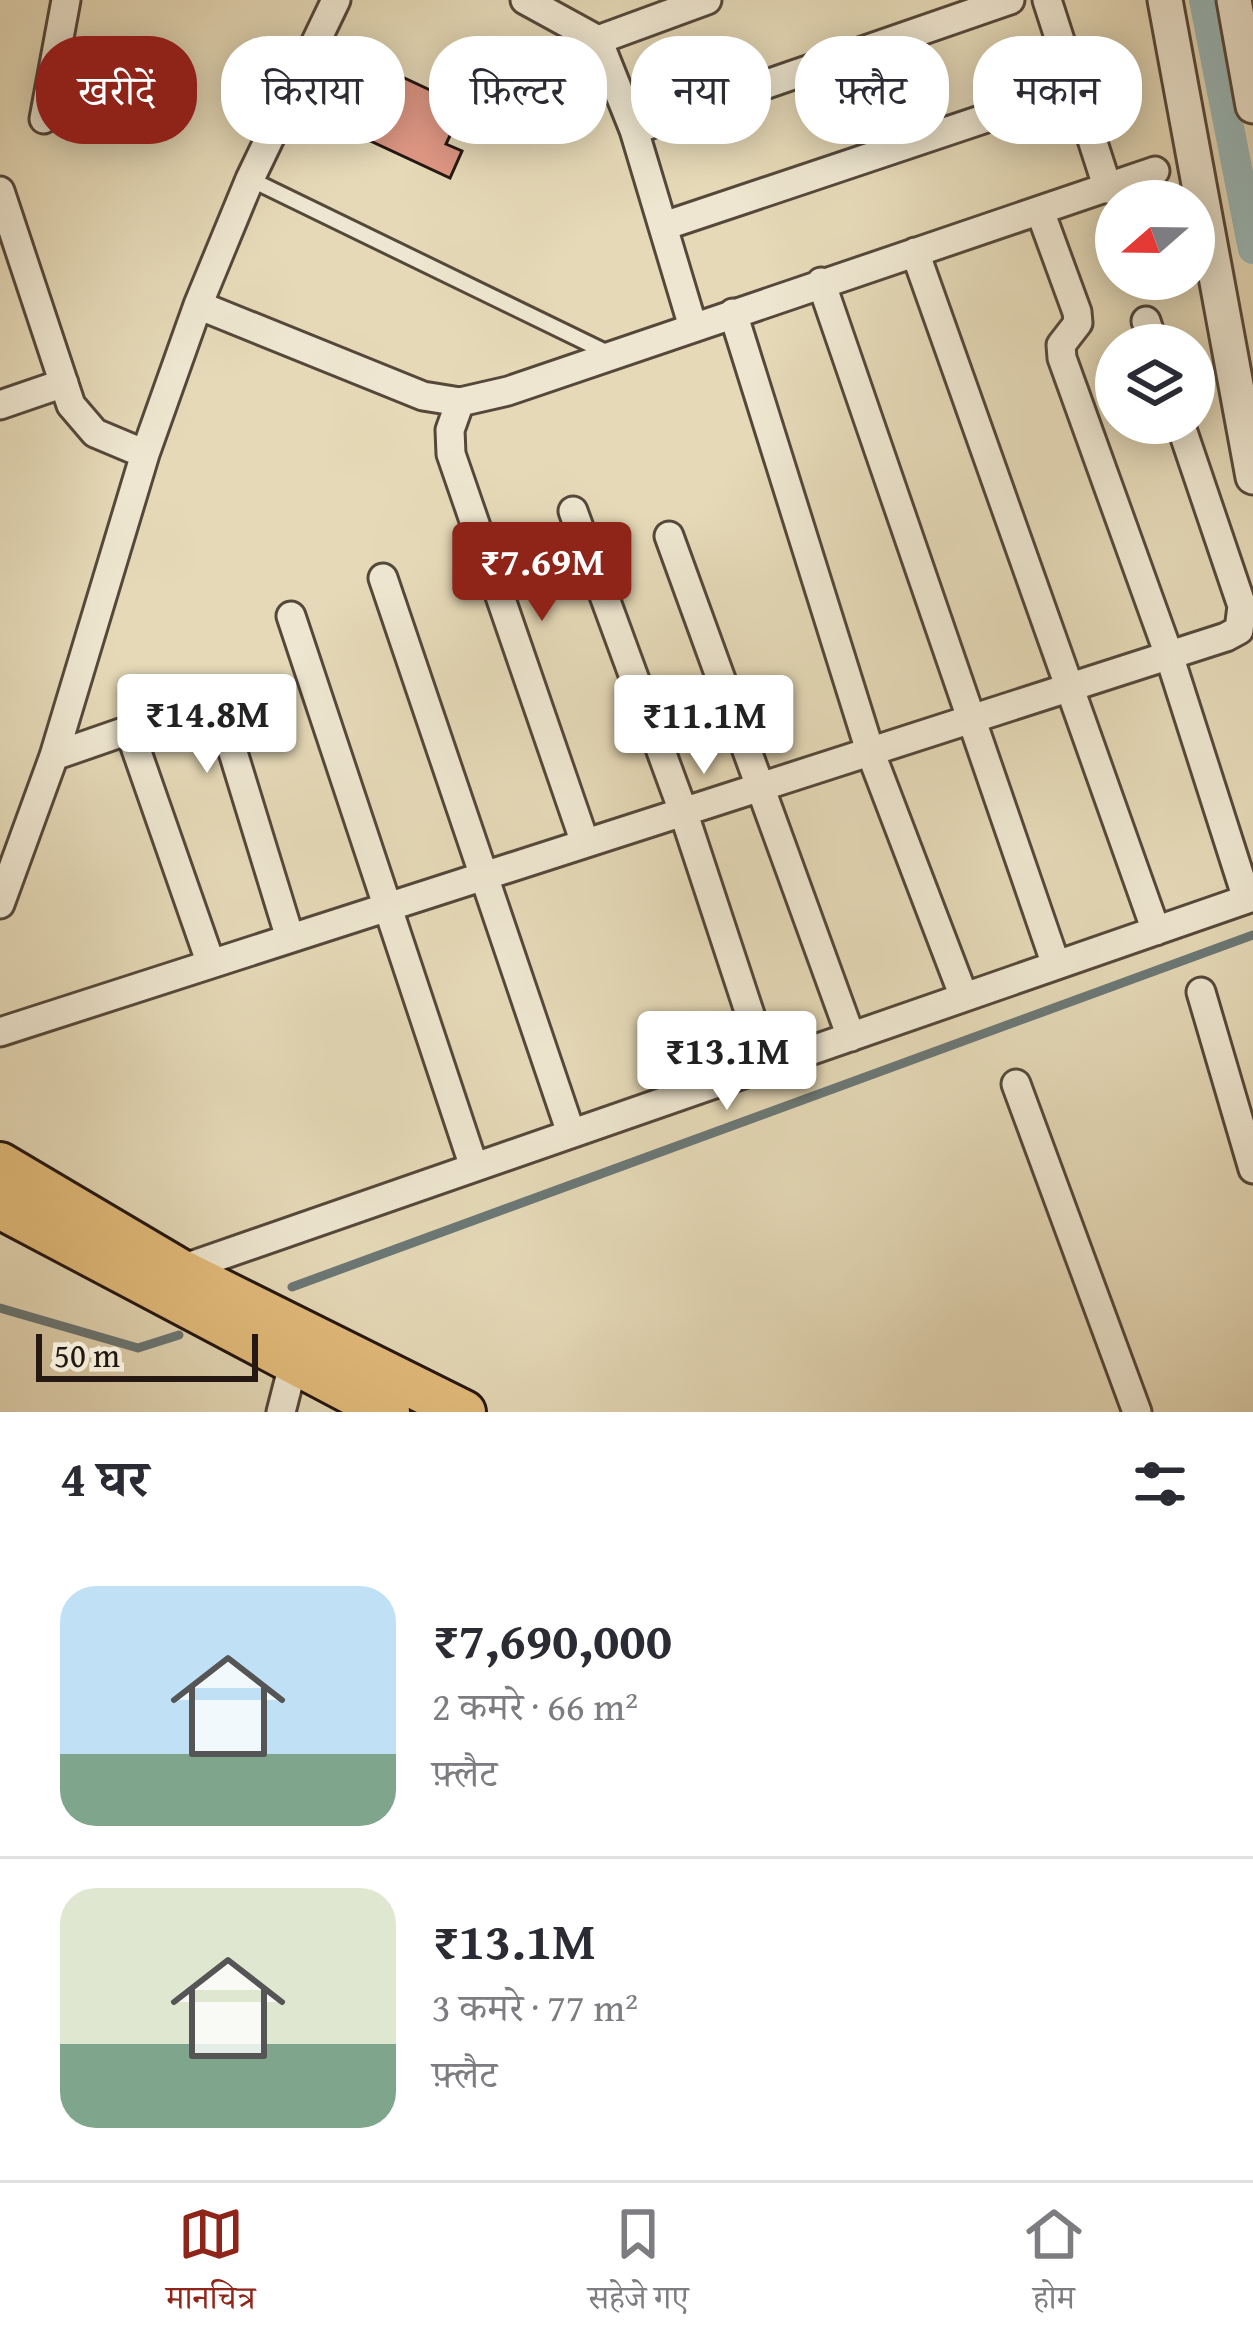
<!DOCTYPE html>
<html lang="hi">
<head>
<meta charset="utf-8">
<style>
  body { margin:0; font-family:"Gentium Book Plus","Noto Serif Devanagari",serif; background:#f2f2f3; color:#2b2b33; height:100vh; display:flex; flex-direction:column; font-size:45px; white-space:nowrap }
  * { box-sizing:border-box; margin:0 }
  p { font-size:39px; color:#7c7c81 }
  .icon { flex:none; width:66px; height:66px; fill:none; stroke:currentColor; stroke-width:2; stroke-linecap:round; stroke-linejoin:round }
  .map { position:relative; height:1412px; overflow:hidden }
  .drawer { display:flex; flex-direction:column; background:#fff; flex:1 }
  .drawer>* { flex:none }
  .banner { position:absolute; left:36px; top:36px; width:1182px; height:108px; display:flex; gap:24px }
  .needle { width:78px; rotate:250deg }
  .buttons { position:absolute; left:1095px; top:180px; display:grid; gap:24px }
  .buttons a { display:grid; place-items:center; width:120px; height:120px; border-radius:50%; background:#fff; box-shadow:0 6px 30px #0003; font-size:60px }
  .scale { position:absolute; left:36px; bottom:30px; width:222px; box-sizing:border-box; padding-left:12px; border:6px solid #251712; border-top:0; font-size:33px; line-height:42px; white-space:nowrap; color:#251712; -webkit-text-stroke:9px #eee6d0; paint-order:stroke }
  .price { position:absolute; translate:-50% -102px; padding:0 27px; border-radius:12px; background:#fff; color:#222; font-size:39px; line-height:78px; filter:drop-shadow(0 3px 6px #0008) }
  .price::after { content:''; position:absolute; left:50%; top:72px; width:36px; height:27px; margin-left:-18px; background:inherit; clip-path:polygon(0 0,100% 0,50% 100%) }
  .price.selected { background:#8f2418; color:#fff }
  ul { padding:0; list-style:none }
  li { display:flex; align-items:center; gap:36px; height:300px; padding:0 60px }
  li+li { border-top:3px solid #e1e1e2 }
  li span { display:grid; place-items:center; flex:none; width:336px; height:240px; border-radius:36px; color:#555 }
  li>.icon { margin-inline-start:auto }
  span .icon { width:144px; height:144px; fill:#fffc; stroke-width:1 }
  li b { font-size:51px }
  h2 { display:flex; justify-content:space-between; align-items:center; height:144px; padding:0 60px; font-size:51px }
  .pill { padding:0 42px; border-radius:48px; background:#fff; box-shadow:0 6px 30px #0003; font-size:42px; line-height:108px }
  .pill.selected { background:#8f2418; color:#fff }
  .tab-bar { display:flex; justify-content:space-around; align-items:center; height:168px; border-top:3px solid #e1e1e2; background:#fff; font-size:33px; color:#7c7c81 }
  .tab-bar a { display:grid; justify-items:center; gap:6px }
  .tab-bar .selected { color:#8f2418 }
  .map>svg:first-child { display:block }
</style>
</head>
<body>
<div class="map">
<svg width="1253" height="1412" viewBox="0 0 1253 1412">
  <rect width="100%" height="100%" fill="#e5d9b7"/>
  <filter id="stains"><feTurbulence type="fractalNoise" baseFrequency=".00167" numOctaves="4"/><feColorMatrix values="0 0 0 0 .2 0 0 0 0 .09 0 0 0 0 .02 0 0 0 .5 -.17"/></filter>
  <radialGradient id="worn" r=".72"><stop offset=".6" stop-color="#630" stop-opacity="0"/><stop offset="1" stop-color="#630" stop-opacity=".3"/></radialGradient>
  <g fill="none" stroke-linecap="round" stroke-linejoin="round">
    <!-- stream -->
    <path stroke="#6b7876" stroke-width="9" d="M292 1287 1253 935
      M0 1308 138 1348 179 1335"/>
    <!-- canal -->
    <path stroke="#99b8b8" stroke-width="30" d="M1204 0 1253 249"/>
  </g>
  <!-- building -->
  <path fill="#dd9683" stroke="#251712" stroke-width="3" d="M334 45 464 106 446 144 462 151 450 178 304 110Z"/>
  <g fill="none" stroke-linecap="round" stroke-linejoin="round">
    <defs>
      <path id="service" d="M250 179 612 355"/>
      <path id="minor" d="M525 0 598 40 707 0
        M1047 0 1108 189
        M598 40 634 130 693 327
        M44 119 66 0
        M634 130 1010 0
        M0 191 71 405 95 433 145 454
        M1040 211 1077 312 1078 323 1061 345 1062 358 1169 655 1247 899
        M664 226 1076 88
        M915 252 1156 931
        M821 282 1056 965
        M198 305 423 396 460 402 508 391 1155 171
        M733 313 870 751 964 997
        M1146 321 1154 345
        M460 402 450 430 451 454 585 843
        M0 405 64 383
        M573 511 683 811 767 1066
        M669 536 851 1037
        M383 578 571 1133
        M291 616 474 1167
        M130 732 211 964
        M54 756 204 704 214 705 221 713 290 938
        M0 904 54 756 145 454 198 305 250 179 336 0
        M1201 992 1253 1169
        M0 1032 1226 637 1239 630 1242 606 1180 423
        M1016 1084 1137 1412
        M179 1270 1253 897
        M281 1412 293 1365"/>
      <path id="tertiary" d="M1165 0 1253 477
        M1234 0 1253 106"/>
      <path id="primary" d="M0 1164 179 1270 464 1412
        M0 1207 388 1412"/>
    </defs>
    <!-- service casing -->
    <use href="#service" stroke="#55483b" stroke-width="20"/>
    <!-- minor casing -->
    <use href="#minor" stroke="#55483b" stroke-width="33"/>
    <!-- tertiary casing -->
    <use href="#tertiary" stroke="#55483b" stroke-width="39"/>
    <!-- primary casing -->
    <use href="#primary" stroke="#251712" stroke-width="48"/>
    <!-- service -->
    <use href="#service" stroke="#eee6d0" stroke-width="14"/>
    <!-- minor -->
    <use href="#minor" stroke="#eee6d0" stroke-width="27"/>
    <!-- tertiary -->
    <use href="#tertiary" stroke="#eee6d0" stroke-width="33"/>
    <!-- primary -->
    <use href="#primary" stroke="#e2bc7c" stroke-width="42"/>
  </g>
  <rect width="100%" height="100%" filter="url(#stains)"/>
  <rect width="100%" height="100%" fill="url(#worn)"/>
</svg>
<div class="buttons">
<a><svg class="needle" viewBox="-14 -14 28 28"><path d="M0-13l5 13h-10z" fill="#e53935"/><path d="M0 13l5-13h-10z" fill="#7c7c81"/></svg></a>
<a><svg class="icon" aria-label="layers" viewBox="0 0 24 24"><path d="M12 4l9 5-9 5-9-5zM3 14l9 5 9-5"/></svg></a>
</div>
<div class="scale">50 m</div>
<b class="price selected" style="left:542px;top:624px">₹7.69M</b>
<b class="price" style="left:207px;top:776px">₹14.8M</b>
<b class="price" style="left:704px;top:777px">₹11.1M</b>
<b class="price" style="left:727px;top:1113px">₹13.1M</b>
<div class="banner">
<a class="pill selected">खरीदें</a>
<a class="pill">किराया</a>
<a class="pill">फ़िल्टर</a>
<a class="pill">नया</a>
<a class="pill">फ़्लैट</a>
<a class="pill">मकान</a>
</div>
</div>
<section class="drawer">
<h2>4 घर<svg class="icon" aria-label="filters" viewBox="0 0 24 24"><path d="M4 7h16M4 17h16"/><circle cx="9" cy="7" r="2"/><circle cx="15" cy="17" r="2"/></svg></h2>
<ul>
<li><span style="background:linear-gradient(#bfe0f5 70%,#7fa58c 0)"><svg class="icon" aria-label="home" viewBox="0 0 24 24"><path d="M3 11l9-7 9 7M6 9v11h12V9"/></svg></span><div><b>₹7,690,000</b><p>2 कमरे · 66 m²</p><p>फ़्लैट</p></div></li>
<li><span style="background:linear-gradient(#dfe7d0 65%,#7fa58c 0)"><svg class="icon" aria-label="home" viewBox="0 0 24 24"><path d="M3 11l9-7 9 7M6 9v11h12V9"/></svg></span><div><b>₹13.1M</b><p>3 कमरे · 77 m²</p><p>फ़्लैट</p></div></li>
</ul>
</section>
<nav class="tab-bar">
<a class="selected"><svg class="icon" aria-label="map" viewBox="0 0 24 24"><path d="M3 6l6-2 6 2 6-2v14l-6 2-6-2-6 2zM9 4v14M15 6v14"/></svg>मानचित्र</a>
<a><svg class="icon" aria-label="saved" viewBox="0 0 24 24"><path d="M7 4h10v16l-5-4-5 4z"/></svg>सहेजे गए</a>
<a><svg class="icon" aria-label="home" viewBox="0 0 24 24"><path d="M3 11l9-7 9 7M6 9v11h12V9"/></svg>होम</a>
</nav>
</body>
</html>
